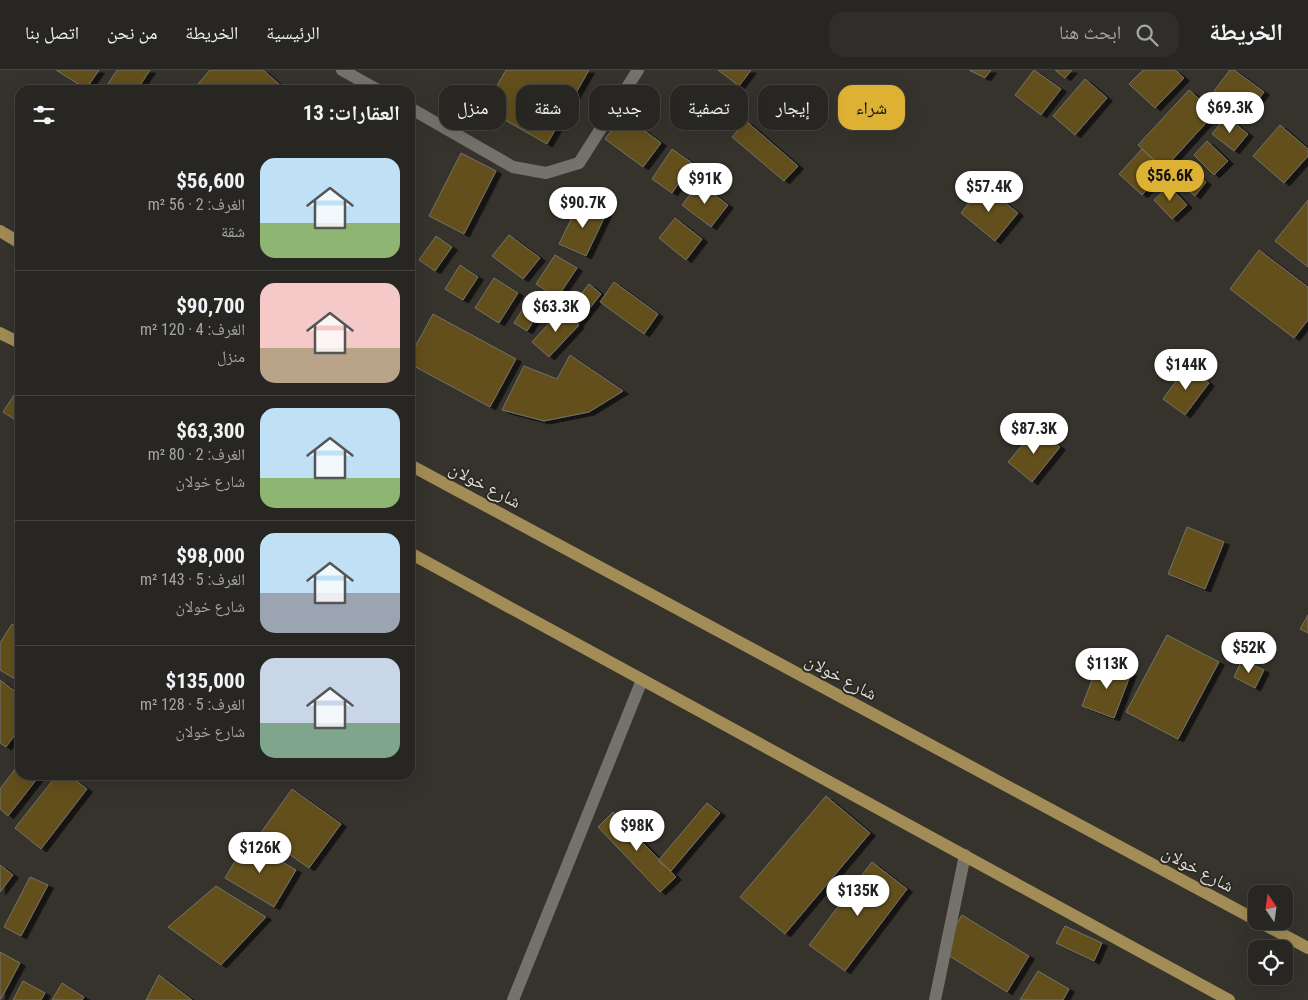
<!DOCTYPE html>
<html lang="ar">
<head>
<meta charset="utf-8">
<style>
  body { margin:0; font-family:"Roboto Condensed","Noto Naskh Arabic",sans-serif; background:#302e2a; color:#f1f3f6; direction:rtl; height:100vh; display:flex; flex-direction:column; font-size:19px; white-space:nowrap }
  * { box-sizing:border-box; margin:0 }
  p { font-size:16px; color:#a5a5a5 }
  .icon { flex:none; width:28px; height:28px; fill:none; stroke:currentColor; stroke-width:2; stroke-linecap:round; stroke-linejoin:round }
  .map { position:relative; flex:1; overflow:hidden; direction:ltr }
  .panel { position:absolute; left:15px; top:15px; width:400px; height:695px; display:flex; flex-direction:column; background:#282622; border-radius:15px; box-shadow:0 5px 20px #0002,0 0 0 1px #444340; direction:rtl }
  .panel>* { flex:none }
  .top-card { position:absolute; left:430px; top:15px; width:475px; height:45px; direction:rtl; display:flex; gap:10px }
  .needle { width:32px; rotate:347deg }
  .controls { position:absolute; left:1248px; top:815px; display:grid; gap:10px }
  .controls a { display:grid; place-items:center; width:45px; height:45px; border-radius:10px; background:#282622; box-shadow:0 5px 20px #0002,0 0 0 1px #444340; font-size:25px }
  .price { position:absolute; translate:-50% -42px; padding:0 11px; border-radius:18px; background:#fff; color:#222; font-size:16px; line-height:32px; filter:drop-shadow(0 1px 2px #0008) }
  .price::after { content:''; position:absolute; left:50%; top:30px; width:15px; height:11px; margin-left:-8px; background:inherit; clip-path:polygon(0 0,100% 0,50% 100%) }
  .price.current { background:#ddb133; color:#111 }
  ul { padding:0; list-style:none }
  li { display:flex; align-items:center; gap:15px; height:125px; padding:0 15px }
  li+li { border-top:1px solid #444340 }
  li span { display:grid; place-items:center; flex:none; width:140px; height:100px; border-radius:15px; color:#555 }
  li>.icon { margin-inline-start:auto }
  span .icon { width:60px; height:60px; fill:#fffc; stroke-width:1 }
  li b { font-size:21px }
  h2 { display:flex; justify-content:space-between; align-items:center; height:60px; padding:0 15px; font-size:21px }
  .chip { padding:0 18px; border-radius:15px; background:#282622; box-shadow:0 5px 20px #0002,0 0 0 1px #444340; font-size:18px; line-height:45px }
  .chip.current { background:#ddb133; color:#111 }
  header { display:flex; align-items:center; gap:30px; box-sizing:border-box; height:70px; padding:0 25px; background:#282622; border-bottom:1px solid #444340 }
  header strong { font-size:24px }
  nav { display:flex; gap:28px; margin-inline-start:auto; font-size:18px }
  .search { width:350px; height:45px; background:#302e2a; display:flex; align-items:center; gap:12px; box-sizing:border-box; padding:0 18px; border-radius:15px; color:#a5a5a5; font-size:19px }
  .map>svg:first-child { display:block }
</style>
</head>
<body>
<header>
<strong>الخريطة</strong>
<div class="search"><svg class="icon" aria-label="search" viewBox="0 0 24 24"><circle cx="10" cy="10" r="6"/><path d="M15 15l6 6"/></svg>ابحث هنا</div>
<nav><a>الرئيسية</a><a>الخريطة</a><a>من نحن</a><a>اتصل بنا</a></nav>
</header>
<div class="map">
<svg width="1308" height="930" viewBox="0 0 1308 930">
  <defs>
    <filter id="shadow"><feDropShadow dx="5.5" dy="3" stdDeviation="0" flood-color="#0009"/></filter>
  </defs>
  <rect width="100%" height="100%" fill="#36332d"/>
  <!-- building -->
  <path fill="#62501e" stroke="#74716a" filter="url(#shadow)" d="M56 0H99L86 19Z
    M117 0H150L137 20H104Z
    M210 0H263L286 20H193Z
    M506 0H589L547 74 484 38Z
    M718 0H751L739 16Z
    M969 0H991L985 8Z
    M1034 0 1061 19 1041 45 1015 25Z
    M1055 0H1072L1065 8Z
    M1143 0H1175L1184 8 1155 38 1129 14Z
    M1230 0H1234L1264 22 1247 45 1214 21Z
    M1085 9 1107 28 1075 65 1053 46Z
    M1189 20 1215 43 1164 99 1138 75Z
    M623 45 661 73 643 97 605 69Z
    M1226 46 1248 64 1234 81 1212 64Z
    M746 51 798 96 784 111 732 67Z
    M1280 55 1308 79V86L1284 113 1253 86Z
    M1207 71 1228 91 1214 105 1194 85Z
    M672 79 692 93 672 123 652 109Z
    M1142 79 1165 101 1142 125 1119 104Z
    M461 83 496 101 464 164 429 146Z
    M1186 96 1206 112 1195 126 1175 110Z
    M699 113 728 135 711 157 682 135Z
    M983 115 1018 143 995 171 961 143Z
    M1169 116 1187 135 1172 149 1154 130Z
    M1308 130V197L1275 171Z
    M580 131 606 144 586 186 559 174Z
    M675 148 702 169 686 190 659 168Z
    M509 165 540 188 523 209 492 186Z
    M436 166 452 177 435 201 419 190Z
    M1259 180 1308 217V250L1294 268 1230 219Z
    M555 185 577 198 557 228 536 214Z
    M460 195 478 207 463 230 445 219Z
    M494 208 518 223 499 253 475 238Z
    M614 212 658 244 644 264 600 232Z
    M589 214 601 224 578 253 566 243Z
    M530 228 543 236 527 261 514 253Z
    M562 239 579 255 549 287 532 272Z
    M433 244 516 289 490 337 410 294V286Z
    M570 285 623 321 589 342 544 351 502 340 524 296 557 309Z
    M1187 296 1209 313 1185 345 1163 329Z
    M20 316V353L3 342Z
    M1037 358 1060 377 1032 412 1008 392Z
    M1187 457 1224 472 1205 519 1168 504Z
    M20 499V514L14 510Z
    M1308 545V563L1300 559Z
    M12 554 20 559V612L0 600V573Z
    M1167 565 1219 592 1178 669 1126 642Z
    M1242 590 1264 600 1255 618 1234 607Z
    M1099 592 1131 603 1114 648 1082 636Z
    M0 610 20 625V658L6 677 0 673Z
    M20 693V705H40L8 746 0 739V719Z
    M57 705H69L87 719 41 779 15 758Z
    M292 719 341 754 309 798 260 764Z
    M826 726 870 763 785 864 740 827Z
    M707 733 720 743 671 801 658 791Z
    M613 742 676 807 660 822 598 757Z
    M247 771 296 800 274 837 225 808Z
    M872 792 907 819 845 901 809 875Z
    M0 795 13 805 0 822Z
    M30 807 48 815 21 866 4 857Z
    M216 816 266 847 221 895 168 857Z
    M962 845 1029 886 1007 922 940 880Z
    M1065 856 1102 873 1094 891 1056 873Z
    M0 882 20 893 1 929H0Z
    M1038 901 1069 919 1063 930H1020Z
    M159 905 192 930H146Z
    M23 911 45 923 41 930H13Z
    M62 913 84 927 82 930H52Z"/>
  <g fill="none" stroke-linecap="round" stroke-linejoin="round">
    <!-- street -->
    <path stroke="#75726c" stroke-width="12" d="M342 0 378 20
      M410 38 513 97 546 103 579 93 638 0
      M513 930 642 610
      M935 930 965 785"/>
    <!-- primary -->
    <path stroke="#a28d56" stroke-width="12" d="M0 161 20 173
      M0 263 20 273
      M410 395 1256 850
      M410 483 1229 930
      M1258 851 1308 878"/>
  </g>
  <g text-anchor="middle" stroke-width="4" stroke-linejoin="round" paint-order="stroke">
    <!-- street labels -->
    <g font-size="18" fill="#dedcd8" stroke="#2c2923">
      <text transform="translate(485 415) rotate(28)" y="6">شارع خولان</text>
      <text transform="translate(841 607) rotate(28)" y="6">شارع خولان</text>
      <text transform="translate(1198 799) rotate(28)" y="6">شارع خولان</text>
    </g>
  </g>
</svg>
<div class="controls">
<a><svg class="needle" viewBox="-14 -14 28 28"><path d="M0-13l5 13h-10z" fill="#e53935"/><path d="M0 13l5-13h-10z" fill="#a5a5a5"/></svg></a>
<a><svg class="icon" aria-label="locate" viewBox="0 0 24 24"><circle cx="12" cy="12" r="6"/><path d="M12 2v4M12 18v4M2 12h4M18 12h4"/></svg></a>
</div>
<b class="price" style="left:1230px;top:64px">$69.3K</b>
<b class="price current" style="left:1170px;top:132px">$56.6K</b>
<b class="price" style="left:705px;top:135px">$91K</b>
<b class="price" style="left:989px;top:143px">$57.4K</b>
<b class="price" style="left:583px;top:159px">$90.7K</b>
<b class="price" style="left:556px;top:263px">$63.3K</b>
<b class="price" style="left:1186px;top:321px">$144K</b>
<b class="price" style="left:1034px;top:385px">$87.3K</b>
<b class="price" style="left:1249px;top:604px">$52K</b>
<b class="price" style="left:1107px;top:620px">$113K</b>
<b class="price" style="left:637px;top:782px">$98K</b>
<b class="price" style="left:260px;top:804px">$126K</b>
<b class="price" style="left:858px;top:847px">$135K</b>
<div class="top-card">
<a class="chip current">شراء</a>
<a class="chip">إيجار</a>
<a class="chip">تصفية</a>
<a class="chip">جديد</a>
<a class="chip">شقة</a>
<a class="chip">منزل</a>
</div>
<section class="panel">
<h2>العقارات: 13<svg class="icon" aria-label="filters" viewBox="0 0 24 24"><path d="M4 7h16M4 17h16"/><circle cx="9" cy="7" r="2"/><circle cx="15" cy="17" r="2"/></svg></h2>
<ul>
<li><span style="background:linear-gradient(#bfe0f5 65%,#8fb573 0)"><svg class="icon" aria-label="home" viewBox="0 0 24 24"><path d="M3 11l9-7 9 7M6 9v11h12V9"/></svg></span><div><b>$56,600</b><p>الغرف: 2 · 56 m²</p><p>شقة</p></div></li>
<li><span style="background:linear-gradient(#f6c9c9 65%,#b9a48a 0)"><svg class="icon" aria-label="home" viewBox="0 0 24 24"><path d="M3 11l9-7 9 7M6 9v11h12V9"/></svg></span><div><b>$90,700</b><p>الغرف: 4 · 120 m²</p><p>منزل</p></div></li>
<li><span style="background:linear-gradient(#bfe0f5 70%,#8fb573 0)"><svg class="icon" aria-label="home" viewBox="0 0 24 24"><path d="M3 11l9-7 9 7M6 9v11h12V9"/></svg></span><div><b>$63,300</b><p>الغرف: 2 · 80 m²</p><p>شارع خولان</p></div></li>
<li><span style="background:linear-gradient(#bfe0f5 60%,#9aa5b1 0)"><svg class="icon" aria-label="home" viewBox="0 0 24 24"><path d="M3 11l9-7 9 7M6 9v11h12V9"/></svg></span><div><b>$98,000</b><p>الغرف: 5 · 143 m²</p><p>شارع خولان</p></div></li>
<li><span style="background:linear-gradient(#c9d6e8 65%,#7fa58c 0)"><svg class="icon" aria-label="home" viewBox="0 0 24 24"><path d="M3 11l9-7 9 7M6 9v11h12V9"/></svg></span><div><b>$135,000</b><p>الغرف: 5 · 128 m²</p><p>شارع خولان</p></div></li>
</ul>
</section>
</div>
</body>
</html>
